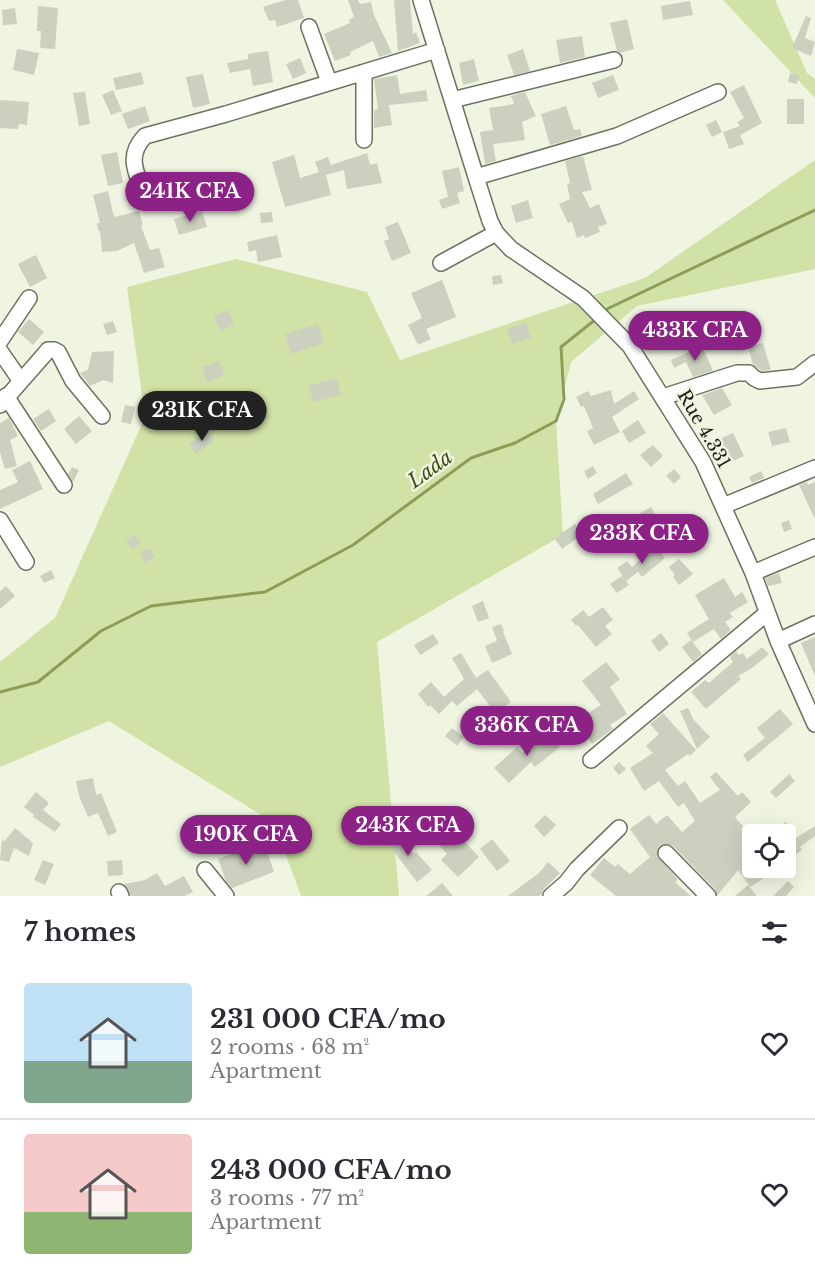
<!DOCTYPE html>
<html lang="en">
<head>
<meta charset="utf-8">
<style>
  body { margin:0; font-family:"Libre Baskerville",serif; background:#f7f7f7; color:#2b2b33; height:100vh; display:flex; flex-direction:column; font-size:22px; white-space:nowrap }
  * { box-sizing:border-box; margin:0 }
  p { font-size:20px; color:#7c7c81 }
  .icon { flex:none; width:33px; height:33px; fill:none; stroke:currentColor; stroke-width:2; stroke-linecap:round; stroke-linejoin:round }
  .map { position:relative; height:896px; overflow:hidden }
  .drawer { display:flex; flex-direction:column; background:#fff; flex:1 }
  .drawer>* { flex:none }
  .controls { position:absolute; left:742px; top:824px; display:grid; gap:12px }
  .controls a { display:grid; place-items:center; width:54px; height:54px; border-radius:6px; background:#fff; box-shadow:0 6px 24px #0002; font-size:30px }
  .price { position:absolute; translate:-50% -51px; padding:0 14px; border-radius:21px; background:#8c2186; color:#fff; font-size:20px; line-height:39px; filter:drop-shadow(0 2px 3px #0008) }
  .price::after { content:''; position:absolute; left:50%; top:36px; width:18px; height:14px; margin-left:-9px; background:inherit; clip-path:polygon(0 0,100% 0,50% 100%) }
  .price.selected { background:#222; color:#fff }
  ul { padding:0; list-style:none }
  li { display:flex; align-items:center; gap:18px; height:150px; padding:0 24px }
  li+li { border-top:2px solid #e1e1e2 }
  li span { display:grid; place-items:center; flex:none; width:168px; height:120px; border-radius:6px; color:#555 }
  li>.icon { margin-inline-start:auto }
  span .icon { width:72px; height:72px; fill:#fffc; stroke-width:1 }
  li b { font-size:26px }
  h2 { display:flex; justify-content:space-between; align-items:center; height:72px; padding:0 24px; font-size:26px }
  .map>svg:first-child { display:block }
</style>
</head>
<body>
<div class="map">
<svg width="815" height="896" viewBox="0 0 815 896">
  <rect width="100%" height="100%" fill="#eff5e1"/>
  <!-- green -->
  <path fill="#d1e2a7" d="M723 0H775L807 73 815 79V98Z
    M815 160V269L637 306 571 362 556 421 563 535 377 642 399 896H301L274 823 109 721 0 767V662L55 618 145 417 127 287 236 259 367 292 400 360 645 278Z"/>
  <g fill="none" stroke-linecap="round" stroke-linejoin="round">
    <!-- stream -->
    <path stroke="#8c9e55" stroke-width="3" d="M603 312 609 308 815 210
      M0 692 38 682 101 631 151 606 265 592 353 545 471 458 515 443 556 421 564 399 561 347 596 319"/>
  </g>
  <!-- building -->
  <path fill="#cbd1be" d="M285 0H298L304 18 277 27 275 20 269 21 263 7Z
    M348 0H358L360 4 371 2 374 15 392 53 379 57 373 41 350 52 351 55 335 61 324 34 350 23 349 20 354 17Z
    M394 0H410L413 34 416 32 420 43 398 51Z
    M690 1 693 15 663 20 661 6Z
    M38 6 58 8 55 49 40 48 41 31H37Z
    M15 8 17 24 3 25 2 10Z
    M806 16 811 18 805 38 815 42 811 56 792 48Z
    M627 19 634 49 620 53 617 51 610 23Z
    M582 36 585 57 560 63 556 40Z
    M17 49 39 53 34 75 13 70Z
    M523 49 530 71 514 75 507 55Z
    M268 51 273 82 253 86 250 69 230 73 227 63 248 59V54Z
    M300 58 306 73 293 79 286 64Z
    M474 59 479 81 463 85 459 63Z
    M141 72 144 84 116 90 113 78Z
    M790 73 799 75 797 84 788 82Z
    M203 74 210 104 193 108 186 77Z
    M397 75 400 94 426 90 428 101 389 105 392 125 374 128V110L378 109 374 79Z
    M613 75 619 90 598 98 592 83Z
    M744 85 762 123 740 135 744 144 729 149 723 132 740 126 737 122 744 118 730 92Z
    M113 90 122 111 111 115 102 95Z
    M85 92 90 124 79 126 73 93Z
    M525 92 536 116 522 122 525 140 493 144 496 161 485 164 480 132 493 130 489 108 514 104 511 96Z
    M787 99H804V124H787Z
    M0 100 29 102 27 125 19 124 18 129 0 128Z
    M145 106 150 121 128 129 122 114Z
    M566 106 574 130 580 129 582 136 550 145 541 114Z
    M716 120 722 132 712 137 706 125Z
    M117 152 123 183 108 186 101 155Z
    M367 153 370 165 377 163 382 183 347 189 344 170 326 175 331 195 285 207 272 162 294 155 300 178 319 172 315 162 328 157 331 165Z
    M583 156 592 190 582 192 590 208 599 204 607 224 598 227 600 232 585 238 584 235 577 238 572 222 568 223 559 204 570 199 567 184 570 183 565 161Z
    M459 167 464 191 457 193 460 203 442 209 439 200 448 197 442 171Z
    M108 191 114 217 139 211 143 225 141 226 150 250 159 248 165 267 144 273 134 243 117 251 102 252 100 231H98L97 223H100L93 195Z
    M528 200 533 218 516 223 511 206Z
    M202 211 207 227 179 235 174 219Z
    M272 212 273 222 261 223 260 213Z
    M398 222 411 253 392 261 384 241 389 239 385 227Z
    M277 235 282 257 258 262 256 250 249 252 247 242Z
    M36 255 47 278 30 287 18 264Z
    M501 275 503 283 493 285 492 276Z
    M442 280 456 317 426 329 431 339 418 345 408 325 422 318 411 293Z
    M228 310 234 325 220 331 214 316Z
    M29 319 44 332 33 345 18 332Z
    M113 321 117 332 107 335 103 324Z
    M526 323 531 338 512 344 507 328Z
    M318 324 324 343 291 354 285 334Z
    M763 343 771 370 762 371 753 365 748 347Z
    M702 346 713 371 693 377 686 362 674 368 671 360Z
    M114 351 113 383 103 380 90 386 80 373 88 370 92 352Z
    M219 361 225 375 207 382 202 367Z
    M337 379 341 395 313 402 309 385Z
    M722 388 732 405 714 415 702 395Z
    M232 390 236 397 218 406 215 399Z
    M611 390 614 404 634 391 639 399 612 417 620 432 594 445 587 431 593 428 584 406 581 407 576 397 588 391 591 396Z
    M166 404 174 429 166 432 158 406Z
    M125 405 135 407 131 424 121 422Z
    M49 409 56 421 41 431 33 419Z
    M79 416 92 431 76 444 64 429Z
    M224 417 228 426 211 433 207 424Z
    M9 418 18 436 10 440 17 466 5 469 0 452V423Z
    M638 420 646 433 629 443 622 431Z
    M786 428 790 442 772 446 768 432Z
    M207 430 215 440 196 454 189 444Z
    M733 433 744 456 729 463 718 440Z
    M653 445 663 456 651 467 640 455Z
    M30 461 43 489 0 509V490L18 482 12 470Z
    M593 466 597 473 588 479 584 471Z
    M72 467 79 470 73 482 68 474Z
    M674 469 681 477 674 484 666 476Z
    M761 471 764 478 752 483 749 477Z
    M626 473 633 484 598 504 593 494Z
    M807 482 808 485 815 482V519L799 485Z
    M651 507 657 518 644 526 637 515Z
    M789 520 792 529 784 532 781 523Z
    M575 524 583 534 562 549 554 538Z
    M134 534 141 543 132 549 126 541Z
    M656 546 665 558 642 577 638 572 626 581 617 568 627 561 632 567Z
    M150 548 155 557 145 563 140 553Z
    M679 559 693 574 679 585 673 577 675 575 669 567Z
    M51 570 55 578 44 583 40 576Z
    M779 573 782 583 768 586 765 578Z
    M622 576 629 585 617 593 610 584Z
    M724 578 735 597 742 592 748 602 730 613 733 617 725 622 731 630 721 639 714 629 693 642 687 633 709 619 695 595Z
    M6 586 15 596 0 609V591Z
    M483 601 489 618 478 622 472 606Z
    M603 607 613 620 605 626 612 634 596 647 578 625 576 626 571 620 583 610 589 617Z
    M501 624 504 631 503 632 512 654 492 663 485 646 497 641 492 627Z
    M661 633 669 644 659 652 651 641Z
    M433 634 439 643 420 655 414 645Z
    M815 637V676L801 643Z
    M691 640 702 654 693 662 682 647Z
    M762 647 769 654 752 668 738 676 741 679 706 709 691 692 705 680 709 683 733 662 730 657 736 651 739 655 743 653 747 659Z
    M461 653 476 678 488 670 511 702 495 713 477 689 457 706 452 701 439 714 430 705 428 707 418 694 431 682 444 697 464 679 452 658Z
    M606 662 620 679 610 687 627 714 610 725 613 729 592 744 577 720 601 705 582 681Z
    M528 708 537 722 519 734 510 720Z
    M688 708 693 719 710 737 697 749 680 711Z
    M780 709 793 724 748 762 743 755 765 738 757 728Z
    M663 713 696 750 690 756 688 754 665 770 678 786 685 781 700 803 720 790 710 777 716 772 738 796 742 792 751 802 735 817 753 838V867H782L750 887 738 870 717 896 715 889 673 846 668 844 659 846 657 856 678 880 675 882 691 896H616L590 875 604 858 615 867 618 864 630 874 650 857 630 829 649 815 656 824 667 815 682 832 695 821 684 803 678 807 659 781 644 791 630 768 653 753 646 746 659 734 650 724Z
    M452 728 464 737 457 746 445 736Z
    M548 732 560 747 535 767 531 762 509 783 494 768 517 747 522 753Z
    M619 762 626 769 619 775 613 768Z
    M789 774 795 781 776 798 770 792Z
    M93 778 96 795 101 793 117 832 108 836 98 813 88 817 79 796 76 781Z
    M36 792 49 803 43 810 61 824 55 832 33 817 34 815 24 807Z
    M545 815 556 825 544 837 534 826Z
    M786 822 796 838 815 826V836L800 847 802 850 795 855 786 844V834H768Z
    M447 824 461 840 462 839 479 857 458 877 441 860 447 854 432 837Z
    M15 828 33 843 29 856 14 848 9 862 0 860 2 840 5 841Z
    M395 831 414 854 416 852 432 870 417 882 385 840Z
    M492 839 510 861 497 871 480 849Z
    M264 843 274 872 232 888 226 881 218 859Z
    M43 860 54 864 45 885 34 880Z
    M122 860 123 875 108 876 107 861Z
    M548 862 560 873 544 889 542 894 539 896H508L539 873Z
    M157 873 165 886 184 876 193 892 185 896H131L124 884 145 880Z
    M788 881 794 887 786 896H773Z
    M442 883 453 896H426Z
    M748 885 757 896H735Z"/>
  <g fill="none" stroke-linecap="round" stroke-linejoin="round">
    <defs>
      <path id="minor" d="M421 0 476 177 490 221 496 233 511 249 583 298 630 346 703 462 753 573 778 641 815 724
        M309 27 329 82
        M364 72V140
        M452 100 614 60
        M476 177 617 136 718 92
        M144 194C136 172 126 156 145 136L226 114 437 50
        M441 263 496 233
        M0 341 29 298
        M0 351 20 380
        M6 396 64 485
        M663 397 737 373H749L754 378 760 381 797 377 815 363
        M0 405 44 355 48 350H54L58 352 73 381 102 416
        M723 506 815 468
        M0 520 26 562
        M753 573 815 547
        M778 641 815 624
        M591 760 767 613
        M666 853 708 896
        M205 870 226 896
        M119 892 121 896
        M551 896 566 883 577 869 619 828"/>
    </defs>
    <!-- minor casing -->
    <use href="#minor" stroke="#6c7260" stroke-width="18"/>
    <!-- minor -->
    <use href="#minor" stroke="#fff" stroke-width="15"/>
  </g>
  <g text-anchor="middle" stroke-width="5" stroke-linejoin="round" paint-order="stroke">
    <!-- street labels -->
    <g font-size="18" fill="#1a1c15" stroke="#eff5e1">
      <text transform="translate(704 429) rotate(60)" y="6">Rue 4.331</text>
    </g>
    <!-- water labels -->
    <g font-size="20" font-style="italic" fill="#3f4b14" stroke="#eff5e1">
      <text transform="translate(430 469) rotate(-36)" y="7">Lada</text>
    </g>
  </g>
</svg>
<div class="controls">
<a><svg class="icon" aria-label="locate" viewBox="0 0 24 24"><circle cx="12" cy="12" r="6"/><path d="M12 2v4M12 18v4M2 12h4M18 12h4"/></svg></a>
</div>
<b class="price" style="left:190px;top:223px">241K CFA</b>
<b class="price" style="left:695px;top:362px">433K CFA</b>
<b class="price selected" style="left:202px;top:442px">231K CFA</b>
<b class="price" style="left:642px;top:565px">233K CFA</b>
<b class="price" style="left:527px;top:757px">336K CFA</b>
<b class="price" style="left:408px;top:857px">243K CFA</b>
<b class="price" style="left:246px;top:866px">190K CFA</b>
</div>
<section class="drawer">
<h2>7 homes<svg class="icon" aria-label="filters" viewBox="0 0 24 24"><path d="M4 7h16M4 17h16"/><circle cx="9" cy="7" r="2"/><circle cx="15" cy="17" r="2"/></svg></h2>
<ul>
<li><span style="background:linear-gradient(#bfe0f5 65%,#7fa58c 0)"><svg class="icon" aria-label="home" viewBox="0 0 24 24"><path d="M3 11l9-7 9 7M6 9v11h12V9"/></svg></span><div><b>231 000 CFA/mo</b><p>2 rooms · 68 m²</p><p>Apartment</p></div><svg class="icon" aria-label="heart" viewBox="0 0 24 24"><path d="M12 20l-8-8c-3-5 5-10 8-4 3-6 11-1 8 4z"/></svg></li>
<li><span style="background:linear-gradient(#f6c9c9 65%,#8fb573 0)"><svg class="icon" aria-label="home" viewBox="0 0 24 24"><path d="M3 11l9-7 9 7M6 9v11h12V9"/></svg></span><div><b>243 000 CFA/mo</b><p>3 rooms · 77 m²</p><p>Apartment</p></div><svg class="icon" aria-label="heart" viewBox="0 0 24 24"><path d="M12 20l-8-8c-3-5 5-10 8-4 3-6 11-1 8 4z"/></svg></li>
</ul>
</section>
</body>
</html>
